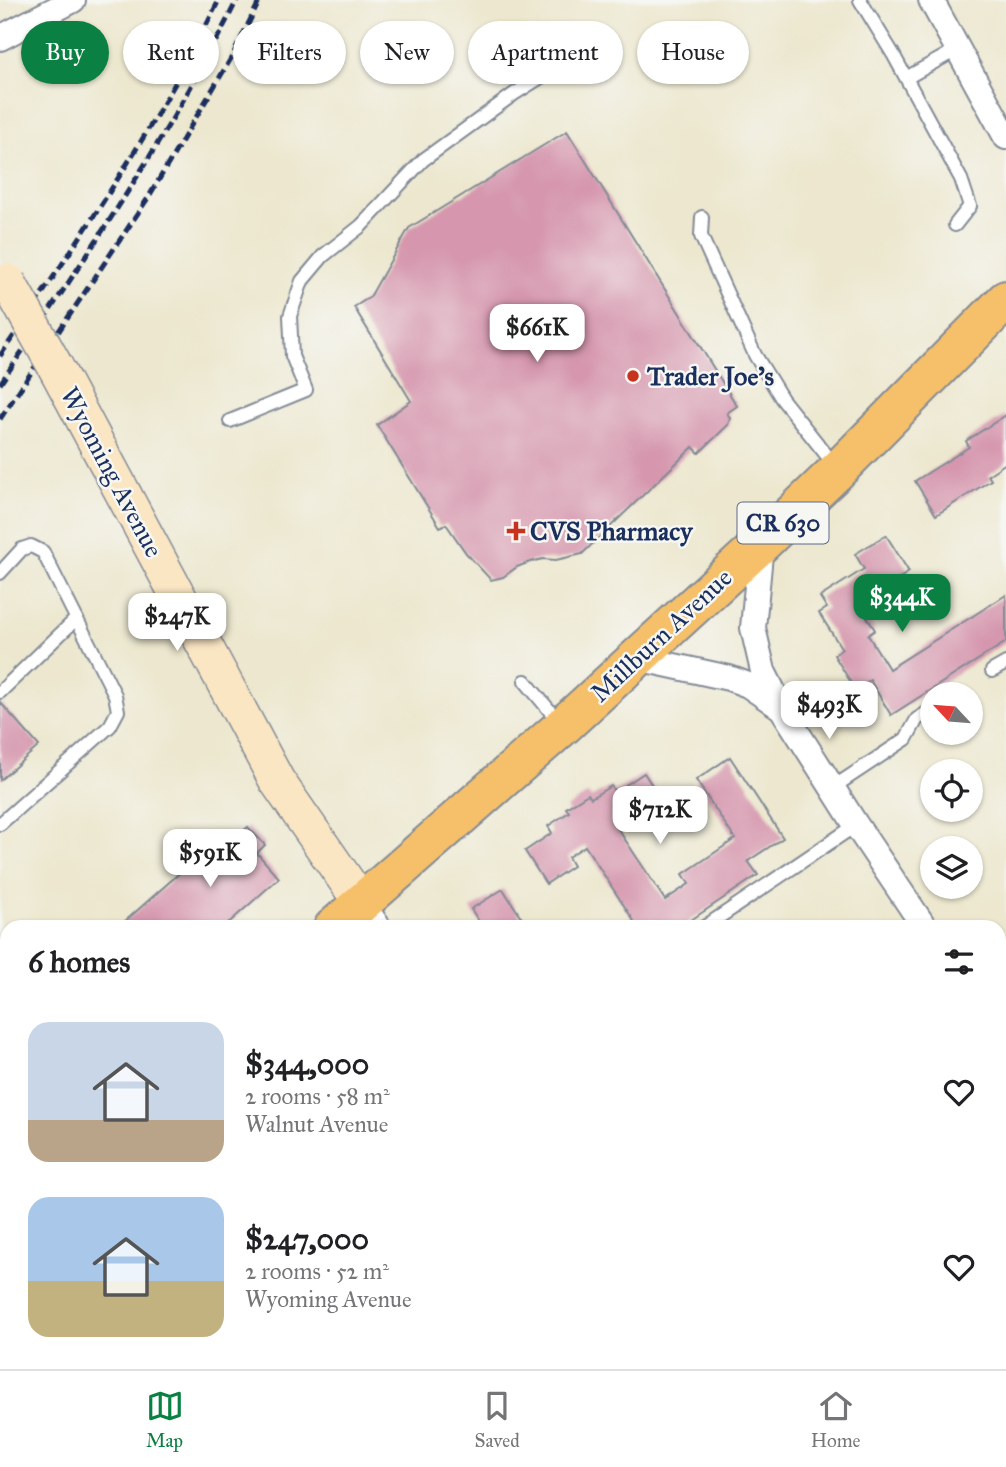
<!DOCTYPE html>
<html lang="en">
<head>
<meta charset="utf-8">
<style>
  body { margin:0; font-family:"IM FELL Great Primer",serif; background:#f6f6f6; color:#202124; height:100vh; display:flex; flex-direction:column; font-size:26px; white-space:nowrap }
  * { box-sizing:border-box; margin:0 }
  p { font-size:23px; color:#757577 }
  .icon { flex:none; width:38px; height:38px; fill:none; stroke:currentColor; stroke-width:2; stroke-linecap:round; stroke-linejoin:round }
  .map { position:relative; flex:1; overflow:hidden }
  .drawer { position:absolute; left:0px; top:920px; width:1006px; height:450px; display:flex; flex-direction:column; background:#fff; border-radius:21px 21px 0 0; box-shadow:0 2px 5px #0004 }
  .drawer>* { flex:none }
  .guide { position:absolute; left:21px; top:21px; width:964px; height:63px; display:flex; gap:14px }
  .needle { width:46px; rotate:296deg }
  .fabs { position:absolute; left:920px; top:682px; display:grid; gap:14px }
  .fabs a { display:grid; place-items:center; width:63px; height:63px; border-radius:50%; background:#fff; box-shadow:0 2px 5px #0004; font-size:35px }
  .price { position:absolute; translate:-50% -60px; padding:0 16px; border-radius:14px; background:#fff; color:#222; font-size:23px; line-height:46px; filter:drop-shadow(0 2px 4px #0008) }
  .price::after { content:''; position:absolute; left:50%; top:42px; width:21px; height:16px; margin-left:-10px; background:inherit; clip-path:polygon(0 0,100% 0,50% 100%) }
  .price.current { background:#0b8043; color:#fff }
  ul { padding:0; list-style:none }
  li { display:flex; align-items:center; gap:21px; height:175px; padding:0 28px }
  li span { display:grid; place-items:center; flex:none; width:196px; height:140px; border-radius:21px; color:#555 }
  li>.icon { margin-inline-start:auto }
  span .icon { width:84px; height:84px; fill:#fffc; stroke-width:1 }
  li b { font-size:30px }
  h2 { display:flex; justify-content:space-between; align-items:center; height:84px; padding:0 28px; font-size:30px }
  .pill { padding:0 24px; border-radius:32px; background:#fff; box-shadow:0 2px 5px #0004; font-size:24px; line-height:63px }
  .pill.current { background:#0b8043; color:#fff }
  .menu { display:flex; justify-content:space-around; align-items:center; height:98px; border-top:2px solid #e0e0e0; background:#fff; font-size:19px; color:#757577 }
  .menu a { display:grid; justify-items:center; gap:4px }
  .menu .current { color:#0b8043 }
  .map>svg:first-child { display:block }
</style>
</head>
<body>
<div class="map">
<svg width="1006" height="1369" viewBox="0 0 1006 1369">
  <rect width="100%" height="100%" fill="#f6f6f2"/>
  <filter id="ink" filterUnits="userSpaceOnUse"><feTurbulence type="fractalNoise" baseFrequency=".0143" numOctaves="2"/><feDisplacementMap in="SourceGraphic" scale="14" xChannelSelector="R" yChannelSelector="G"/><feConvolveMatrix kernelMatrix="1 2 1 2 8 2 1 2 1" color-interpolation-filters="sRGB"/></filter>
  <filter id="wash" filterUnits="userSpaceOnUse"><feTurbulence type="fractalNoise" baseFrequency=".00686" numOctaves="4" result="noise"/><feDisplacementMap in="SourceGraphic" scale="28" xChannelSelector="R" yChannelSelector="G"/><feGaussianBlur stdDeviation="1.57" result="paint"/><feColorMatrix in="noise" values="0 0 0 0 0 0 0 0 0 0 0 0 0 0 0 0 0 1.4 0 .05"/><feComposite in="paint" operator="in"/></filter>
  <g filter="url(#wash)">
    <rect width="100%" height="100%" fill="#ece7ce"/>
    <g id="blocks">
      <!-- building -->
      <path fill="#d697ae" d="M567 131 737 406 727 413 730 418 728 425 699 453 693 447 582 554 556 560 543 559 530 562 517 567 503 577 491 580 466 553 446 524 440 527 377 425 411 401 354 307 370 297 409 228Z
        M1006 415V463L988 475 991 480 936 515 915 481 969 447 966 441Z
        M886 535 909 572 871 596 876 604 864 612 875 630 868 635 889 669 1006 595V642L891 715 870 680 855 689 834 655 842 649 819 613 827 608 820 597 864 569 855 554Z
        M0 702 39 746 0 780Z
        M730 757 783 838 748 861 758 875 679 928H625L634 921 585 846 568 857 573 866 546 884 525 851 552 833 548 826 569 812 566 808 588 794 591 798 611 786 615 792 644 773 667 808 638 827 631 816 616 826 665 900 689 884 683 874 735 839 696 780Z
        M248 827 265 845 257 853 279 878 223 928H125L122 924 209 847 216 855Z
        M503 889 528 928H483L471 909Z
        M0 1059 7 1066V1103L0 1109Z
        M7 1308V1360L0 1366V1314Z
        M19 1363H77L82 1369H24Z"/>
    </g>
  </g>
  <g filter="url(#ink)">
    <use href="#blocks" fill-opacity="0" stroke="#848b96" stroke-width="2"/>
    <g fill="none" stroke-linecap="round" stroke-linejoin="round">
      <defs>
        <path id="service" d="M860 0 893 54 961 179 970 206 955 225
          M906 78 958 49
          M702 217 701 236 755 355 782 399 836 467
          M230 421 306 390 292 356 290 316 302 281 323 256 361 226 423 160 514 94 562 64
          M0 573 22 549 31 546 43 552 115 695 118 711 110 726 0 824
          M992 671 1006 663
          M525 681 560 723
          M0 692 76 619
          M832 788 906 739 917 719 933 709
          M703 928 856 825
          M0 1005 7 1013"/>
        <path id="minor" d="M931 0 1006 137
          M0 38 73 0
          M761 544 753 628 763 671 781 707 856 825 925 928
          M637 658 729 678 748 685 780 707
          M361 902 379 928
          M999 1021 1006 1030
          M0 1256H7
          M193 1363 197 1369
          M711 1363 717 1369"/>
        <path id="secondary" d="M55 366 277 781 361 902"/>
        <path id="primary" d="M333 928 563 726 761 544 838 470 1006 300
          M0 1227 7 1221"/>
      </defs>
      <!-- service casing -->
      <use href="#service" stroke="#848b96" stroke-width="16"/>
      <!-- minor casing -->
      <use href="#minor" stroke="#848b96" stroke-width="28"/>
      <!-- secondary casing -->
      <use href="#secondary" stroke="#848b96" stroke-width="38"/>
      <!-- primary casing -->
      <use href="#primary" stroke="#848b96" stroke-width="42"/>
      <!-- service -->
      <use href="#service" stroke="#fff" stroke-width="12"/>
      <!-- minor -->
      <use href="#minor" stroke="#fff" stroke-width="24"/>
      <!-- secondary -->
      <use href="#secondary" stroke="#fbe6c4" stroke-width="35"/>
      <!-- primary -->
      <use href="#primary" stroke="#f6c06b" stroke-width="38"/>
      <!-- rail -->
      <path stroke="#1b2f5e" stroke-width="5" stroke-dasharray="10 5" stroke-linecap="butt" d="M0 356C78 241 158 125 219 0
        M0 384C84 260 170 135 237 0
        M0 419 148 198 233 55 260 0"/>
      <defs>
        <path id="secondary-bridge" d="M8 282 55 366"/>
      </defs>
      <!-- secondary-bridge casing -->
      <use href="#secondary-bridge" stroke="#848b96" stroke-width="38" stroke-linecap="butt"/>
      <!-- secondary-bridge -->
      <use href="#secondary-bridge" stroke="#fbe6c4" stroke-width="35"/>
    </g>
  </g>
  <!-- markers -->
  <g fill="#c8321e" stroke="#f6f6f2" stroke-width="2.5">
    <circle cx="633" cy="376" r="7"/>
    <path d="M512.5 520.5h7v7h7v7h-7v7h-7v-7h-7v-7h7z"/>
  </g>
  <g text-anchor="middle" stroke-width="5" stroke-linejoin="round" paint-order="stroke">
    <!-- shield labels -->
    <rect fill="#f6f6f2" stroke="#5d6b8a" stroke-width="2" x="737.5" y="502.5" width="91" height="41" rx="5"/>
    <g font-size="24" font-weight="bold" fill="#1b2f5e">
      <text x="783" y="531">CR 630</text>
    </g>
    <!-- poi labels -->
    <g font-size="26" font-weight="bold" fill="#1b2f5e" stroke="#f6f6f2" text-anchor="start">
      <text x="647" y="385">Trader Joe's</text>
      <text x="530" y="540">CVS Pharmacy</text>
    </g>
    <!-- street labels -->
    <g font-size="26" fill="#1b2f5e" stroke="#f6f6f2">
      <text transform="translate(112 472) rotate(62)" y="9">Wyoming Avenue</text>
      <text transform="translate(661 635) rotate(-43)" y="9">Millburn Avenue</text>
    </g>
  </g>
</svg>
<div class="fabs">
<a><svg class="needle" viewBox="-14 -14 28 28"><path d="M0-13l5 13h-10z" fill="#e53935"/><path d="M0 13l5-13h-10z" fill="#757577"/></svg></a>
<a><svg class="icon" aria-label="locate" viewBox="0 0 24 24"><circle cx="12" cy="12" r="6"/><path d="M12 2v4M12 18v4M2 12h4M18 12h4"/></svg></a>
<a><svg class="icon" aria-label="layers" viewBox="0 0 24 24"><path d="M12 4l9 5-9 5-9-5zM3 14l9 5 9-5"/></svg></a>
</div>
<b class="price" style="left:537px;top:364px">$661K</b>
<b class="price current" style="left:902px;top:634px">$344K</b>
<b class="price" style="left:177px;top:653px">$247K</b>
<b class="price" style="left:829px;top:741px">$493K</b>
<b class="price" style="left:660px;top:846px">$712K</b>
<b class="price" style="left:210px;top:889px">$591K</b>
<div class="guide">
<a class="pill current">Buy</a>
<a class="pill">Rent</a>
<a class="pill">Filters</a>
<a class="pill">New</a>
<a class="pill">Apartment</a>
<a class="pill">House</a>
</div>
<section class="drawer">
<h2>6 homes<svg class="icon" aria-label="filters" viewBox="0 0 24 24"><path d="M4 7h16M4 17h16"/><circle cx="9" cy="7" r="2"/><circle cx="15" cy="17" r="2"/></svg></h2>
<ul>
<li><span style="background:linear-gradient(#c9d6e8 70%,#b9a48a 0)"><svg class="icon" aria-label="home" viewBox="0 0 24 24"><path d="M3 11l9-7 9 7M6 9v11h12V9"/></svg></span><div><b>$344,000</b><p>2 rooms · 58 m²</p><p>Walnut Avenue</p></div><svg class="icon" aria-label="heart" viewBox="0 0 24 24"><path d="M12 20l-8-8c-3-5 5-10 8-4 3-6 11-1 8 4z"/></svg></li>
<li><span style="background:linear-gradient(#a9c7e8 60%,#c2b280 0)"><svg class="icon" aria-label="home" viewBox="0 0 24 24"><path d="M3 11l9-7 9 7M6 9v11h12V9"/></svg></span><div><b>$247,000</b><p>2 rooms · 52 m²</p><p>Wyoming Avenue</p></div><svg class="icon" aria-label="heart" viewBox="0 0 24 24"><path d="M12 20l-8-8c-3-5 5-10 8-4 3-6 11-1 8 4z"/></svg></li>
</ul>
</section>
</div>
<nav class="menu">
<a class="current"><svg class="icon" aria-label="map" viewBox="0 0 24 24"><path d="M3 6l6-2 6 2 6-2v14l-6 2-6-2-6 2zM9 4v14M15 6v14"/></svg>Map</a>
<a><svg class="icon" aria-label="saved" viewBox="0 0 24 24"><path d="M7 4h10v16l-5-4-5 4z"/></svg>Saved</a>
<a><svg class="icon" aria-label="home" viewBox="0 0 24 24"><path d="M3 11l9-7 9 7M6 9v11h12V9"/></svg>Home</a>
</nav>
</body>
</html>
